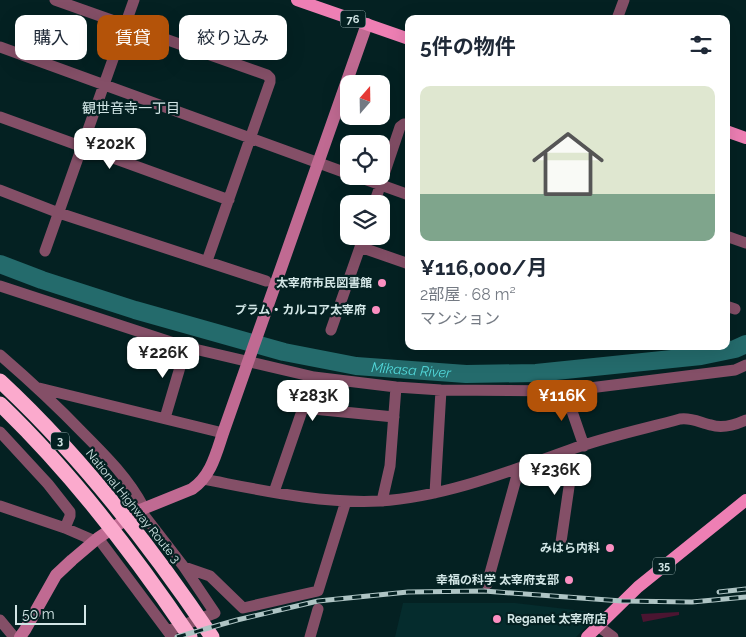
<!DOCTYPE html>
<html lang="ja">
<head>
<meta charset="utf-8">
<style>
  body { margin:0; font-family:Raleway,"Noto Sans JP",sans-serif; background:#f6f6f7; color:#1f2937; height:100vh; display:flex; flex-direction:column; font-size:19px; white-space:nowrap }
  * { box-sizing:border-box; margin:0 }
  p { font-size:16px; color:#747a83 }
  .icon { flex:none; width:28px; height:28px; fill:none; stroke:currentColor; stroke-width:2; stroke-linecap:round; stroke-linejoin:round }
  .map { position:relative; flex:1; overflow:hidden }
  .details { position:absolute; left:405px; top:15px; width:325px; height:335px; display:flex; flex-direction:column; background:#fff; border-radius:10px; box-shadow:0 5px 20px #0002 }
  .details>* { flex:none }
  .top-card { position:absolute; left:15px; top:15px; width:315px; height:45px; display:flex; gap:10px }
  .needle { width:32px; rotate:20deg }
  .controls { position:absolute; left:340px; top:75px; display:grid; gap:10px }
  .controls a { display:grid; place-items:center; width:50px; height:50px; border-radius:10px; background:#fff; box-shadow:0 5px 20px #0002; font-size:25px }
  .scale { position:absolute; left:15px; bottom:12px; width:71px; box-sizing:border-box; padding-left:5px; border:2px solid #d2e6e6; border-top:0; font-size:14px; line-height:18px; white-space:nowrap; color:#d2e6e6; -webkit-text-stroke:4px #042122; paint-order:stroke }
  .price { position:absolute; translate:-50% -42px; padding:0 11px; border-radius:10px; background:#fff; color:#222; font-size:16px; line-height:32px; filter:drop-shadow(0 1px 2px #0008) }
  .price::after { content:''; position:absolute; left:50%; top:30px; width:15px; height:11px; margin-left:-8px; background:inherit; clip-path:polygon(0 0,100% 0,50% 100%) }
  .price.current { background:#b45309; color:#fff }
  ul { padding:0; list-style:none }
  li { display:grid; align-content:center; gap:10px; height:265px; padding:0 15px }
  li+li { border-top:1px solid #e0e1e3 }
  li span { display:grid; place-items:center; height:155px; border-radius:10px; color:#555 }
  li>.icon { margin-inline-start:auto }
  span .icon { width:90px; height:90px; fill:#fffc; stroke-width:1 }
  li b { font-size:21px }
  h2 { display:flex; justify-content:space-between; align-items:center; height:60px; padding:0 15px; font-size:21px }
  .tag { padding:0 18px; border-radius:10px; background:#fff; box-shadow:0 5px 20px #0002; font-size:18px; line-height:45px }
  .tag.current { background:#b45309; color:#fff }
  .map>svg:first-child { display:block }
</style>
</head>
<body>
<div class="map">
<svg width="746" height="637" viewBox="0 0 746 637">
  <rect width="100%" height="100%" fill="#042122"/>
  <!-- built -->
  <path fill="#052c2d" d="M403 603H515L600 613 576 637H395Z"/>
  <!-- green -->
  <path fill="#4b1531" d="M679 612V615L643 622 641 614Z"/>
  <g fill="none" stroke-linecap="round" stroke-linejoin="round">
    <!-- river -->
    <path stroke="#246b6c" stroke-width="18" id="s1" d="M0 264 42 280 135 310 284 352 356 366 466 374 536 373 701 356 735 349 746 344"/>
    <!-- street -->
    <path stroke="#844f67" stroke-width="11" d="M55 0 267 75 270 78V82L207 261
      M617 19 624 0
      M0 47 349 174
      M0 117 229 200
      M356 176 409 195
      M0 190 59 213 266 281
      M374 204 400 127 404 124 409 125
      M726 236 746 243
      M360 247 409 264
      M45 251 134 0
      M0 286 186 347 314 377 396 387 441 390 565 391 735 370 746 365
      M726 306 735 309
      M331 330 364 236
      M0 355C29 380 57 406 84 434 106 456 129 479 144 508
      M39 388 223 433
      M565 391 584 446
      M165 418 186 347
      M0 432 48 484 70 512V516L65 528
      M203 479C261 490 321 504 380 501 447 497 518 468 581 446 614 435 647 428 680 419 691 417 701 423 711 425 723 429 735 425 746 420
      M274 492 303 408 394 417
      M435 493 441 390
      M382 501 390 466 396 387
      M0 506 65 528 95 541
      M140 510 184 567 215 613 168 631
      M98 538 172 637
      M561 542 570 480 567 451
      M184 567 210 576 243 608 318 591 346 501
      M487 584 519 468
      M0 620 14 637
      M598 626 613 637
      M310 637 318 609"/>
    <!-- secondary -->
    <path stroke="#c06a92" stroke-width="12" d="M20 637 25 630 56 575 72 560 98 538 140 510 192 489C211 476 216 454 223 433L367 24"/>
    <!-- primary -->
    <path stroke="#ee7fb4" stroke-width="12" d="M297 0 409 39
      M726 131 746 138
      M587 637 638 587 746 500"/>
    <!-- highway -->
    <path stroke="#fbaacd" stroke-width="15" d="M0 381C81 456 150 545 212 637
      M0 404C72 473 134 554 190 637"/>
    <defs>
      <path id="rail" d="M719 592 746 589
        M177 637 237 620 318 601 408 592 484 591 622 601 692 602 746 597"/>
    </defs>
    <!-- rail casing -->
    <use href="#rail" stroke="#aec4c4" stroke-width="5"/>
    <!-- rail -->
    <use href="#rail" stroke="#042122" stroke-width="3" stroke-dasharray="9" stroke-linecap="butt"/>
  </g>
  <!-- markers -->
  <g fill="#fc8fc1" stroke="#042122" stroke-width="2">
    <circle cx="382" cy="283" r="5"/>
    <circle cx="376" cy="310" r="5"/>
    <circle cx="610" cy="548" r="5"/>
    <circle cx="569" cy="580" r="5"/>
    <circle cx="497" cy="619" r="5"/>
  </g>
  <g text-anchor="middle" stroke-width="4.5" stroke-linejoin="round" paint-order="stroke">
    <!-- shield labels -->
    <g fill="#042122" stroke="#94abab" stroke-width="1">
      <rect x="340.5" y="10.5" width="25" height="17" rx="4"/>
      <rect x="51" y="432.5" width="18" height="17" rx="4"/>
      <rect x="653" y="557.5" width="22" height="17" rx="4"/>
    </g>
    <g font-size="11" font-weight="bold" fill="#d2e6e6">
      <text x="353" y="23">76</text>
      <text x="60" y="445">3</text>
      <text x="664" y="570">35</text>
    </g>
    <!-- poi labels -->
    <g font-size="12" font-weight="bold" fill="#d2e6e6" stroke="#042122" text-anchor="end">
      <text x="372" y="287">太宰府市民図書館</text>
      <text x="366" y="314">プラム・カルコア太宰府</text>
      <text x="600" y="552">みはら内科</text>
      <text x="559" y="584">幸福の科学 太宰府支部</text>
      <text x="507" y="623" text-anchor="start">Reganet 太宰府店</text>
    </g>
    <!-- street labels -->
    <g font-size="12" fill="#d2e6e6" stroke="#042122">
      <text transform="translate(133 506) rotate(51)" y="4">National Highway Route 3</text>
    </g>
    <!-- neighbourhood labels -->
    <g font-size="14" fill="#d2e6e6" stroke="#042122">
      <text x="131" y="113">観世音寺一丁目</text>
    </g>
    <!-- water labels -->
    <g font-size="14" font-style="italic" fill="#53dadc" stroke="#042122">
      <text dy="5" stroke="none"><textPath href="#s1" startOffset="426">Mikasa River</textPath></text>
    </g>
  </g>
</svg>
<div class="controls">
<a><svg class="needle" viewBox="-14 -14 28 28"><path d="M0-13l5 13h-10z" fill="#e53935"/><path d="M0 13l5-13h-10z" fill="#747a83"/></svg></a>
<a><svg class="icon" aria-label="locate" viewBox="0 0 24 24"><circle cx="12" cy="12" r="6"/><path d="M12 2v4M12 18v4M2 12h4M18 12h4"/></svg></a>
<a><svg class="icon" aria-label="layers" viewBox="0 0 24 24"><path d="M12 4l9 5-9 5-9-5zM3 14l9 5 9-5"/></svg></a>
</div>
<div class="scale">50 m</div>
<b class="price" style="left:110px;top:170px">¥202K</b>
<b class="price" style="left:163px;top:379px">¥226K</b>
<b class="price" style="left:313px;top:422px">¥283K</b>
<b class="price current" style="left:562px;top:422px">¥116K</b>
<b class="price" style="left:555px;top:496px">¥236K</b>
<div class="top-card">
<a class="tag">購入</a>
<a class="tag current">賃貸</a>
<a class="tag">絞り込み</a>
</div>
<section class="details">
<h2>5件の物件<svg class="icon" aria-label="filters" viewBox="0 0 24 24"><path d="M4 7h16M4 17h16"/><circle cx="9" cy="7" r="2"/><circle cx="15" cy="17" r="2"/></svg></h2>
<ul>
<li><span style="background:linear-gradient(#dfe7d0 70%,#7fa58c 0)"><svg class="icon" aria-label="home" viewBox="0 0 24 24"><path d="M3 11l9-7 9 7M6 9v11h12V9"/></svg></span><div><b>¥116,000/月</b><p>2部屋 · 68 m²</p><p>マンション</p></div></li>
</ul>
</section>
</div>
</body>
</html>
